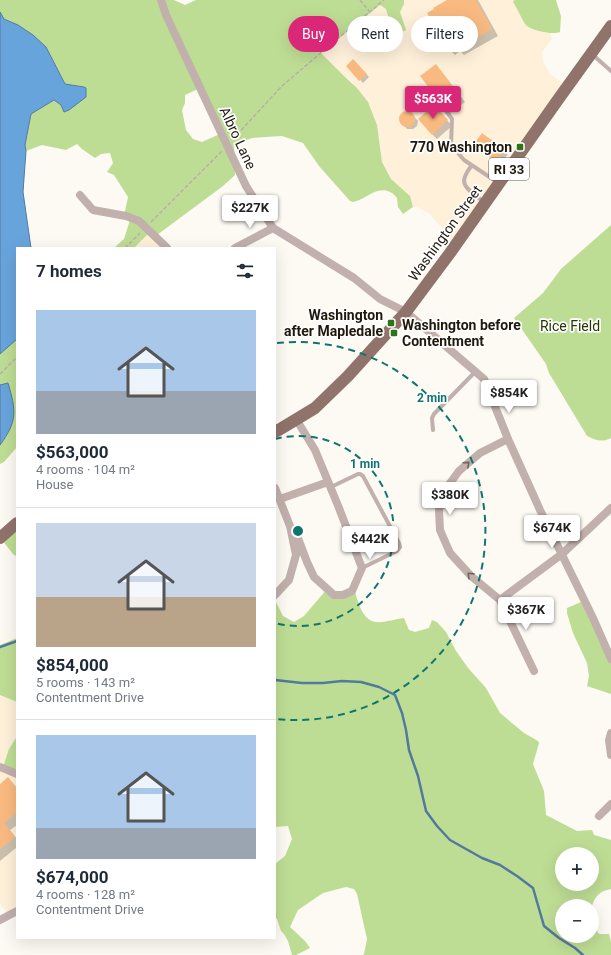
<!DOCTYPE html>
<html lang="en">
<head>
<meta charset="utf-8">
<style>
  body { margin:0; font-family:Roboto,sans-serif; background:#f2f2f3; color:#1f2937; height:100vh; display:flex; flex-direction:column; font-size:15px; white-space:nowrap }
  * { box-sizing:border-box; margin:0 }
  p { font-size:13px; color:#747a83 }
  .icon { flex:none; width:22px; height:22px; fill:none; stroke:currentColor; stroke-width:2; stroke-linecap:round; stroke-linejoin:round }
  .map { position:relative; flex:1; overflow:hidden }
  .side { position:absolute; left:16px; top:247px; width:260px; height:692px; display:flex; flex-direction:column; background:#fff; border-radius:0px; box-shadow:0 4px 16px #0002 }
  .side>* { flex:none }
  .top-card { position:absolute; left:288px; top:16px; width:263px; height:36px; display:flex; gap:8px }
  .fabs { position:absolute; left:555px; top:847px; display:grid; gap:8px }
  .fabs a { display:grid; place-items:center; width:44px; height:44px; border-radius:50%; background:#fff; box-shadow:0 4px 16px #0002; font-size:20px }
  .price { position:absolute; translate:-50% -34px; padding:0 9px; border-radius:4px; background:#fff; color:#222; font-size:13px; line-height:26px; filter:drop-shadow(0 1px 2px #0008) }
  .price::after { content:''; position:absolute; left:50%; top:24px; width:12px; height:9px; margin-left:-6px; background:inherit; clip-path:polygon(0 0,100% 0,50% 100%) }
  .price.selected { background:#db2777; color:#fff }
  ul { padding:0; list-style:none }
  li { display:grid; align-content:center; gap:8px; height:212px; padding:0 20px }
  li+li { border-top:1px solid #e0e1e3 }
  li span { display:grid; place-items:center; height:124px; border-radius:0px; color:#555 }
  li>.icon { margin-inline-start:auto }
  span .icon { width:72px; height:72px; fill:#fffc; stroke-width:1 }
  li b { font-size:17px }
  h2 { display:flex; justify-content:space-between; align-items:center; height:48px; padding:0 20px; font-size:17px }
  .chip { padding:0 14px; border-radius:18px; background:#fff; box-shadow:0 4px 16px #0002; font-size:14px; line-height:36px }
  .chip.selected { background:#db2777; color:#fff }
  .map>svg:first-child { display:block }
</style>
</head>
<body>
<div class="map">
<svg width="611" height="955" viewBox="0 0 611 955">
  <rect width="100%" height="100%" fill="#fdf9f3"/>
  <!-- built -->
  <path fill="#fef0d9" d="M404 0H514L513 2 544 33 550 32 552 39 542 52 543 61 550 74 567 86 453 244 443 229 429 213 417 207H413L410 196 391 179 382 162 377 125 353 83 344 76 321 53 380 5 386 9 388 16 384 28 399 12 403 4Z
    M149 233 162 248H134L140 243Z
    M0 695 17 702V736L9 749 17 775V911L7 913 0 904Z"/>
  <!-- green -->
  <path fill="#bedd94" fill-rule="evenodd" d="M0 0H174L185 5 196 0H404V4L400 12 406 30 391 37 384 28 388 16 386 9 380 5 321 53 344 76 357 88 368 102 377 125 382 162 391 179 410 196 413 207 403 214 398 207 397 198C395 196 393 193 390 192 377 185 365 200 353 202L350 201 319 166 303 143 282 136 252 138 234 145 235 175 223 186 157 235 149 233 134 248H114L124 239 130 220 124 216 128 197 114 175 107 172 113 163 110 153 101 154 95 158 82 149 77 144 66 150 42 145 26 151 25 145 31 114 54 100 61 105 84 87 65 84 46 47 18 25 4 19 0 12ZM198 89 220 134 202 142 193 139 186 130 182 110 185 103V95Z
    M514 0H556L561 16 560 32C553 35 534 31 527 26 524 24 516 6 513 2Z
    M611 225V438C601 443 596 440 587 436L549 373 546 364 514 318 543 293 561 269Z
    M17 339V447L4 462 0 464V445L8 434V383L0 385V354Z
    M17 524V557L13 554 2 540Z
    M353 584C356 595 361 621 376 622 384 623 395 619 404 618L409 630 415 632 429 628 432 620 437 622 446 632 456 651 469 669 486 688 500 713 524 733 538 741 539 743 533 764 544 791 546 815 577 831 592 830 594 835 611 840V889C600 891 595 896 592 906H562V936H592V921L593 925 599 934H609L611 942V955H363L364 954 367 939 357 894 354 889 346 887 323 893 298 910 290 927 305 941 310 948 296 955H292L288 941 284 934 281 931 277 919 275 918V864L285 856 292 839 288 826 275 827V600L283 616 294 622 304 616 327 589 335 593 347 591ZM562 854H592V884H562Z
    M581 602 611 660V694L587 686 589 676 587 663 573 633 567 613V608Z
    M17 638V702L0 695V645Z
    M17 736V775L3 767 9 749Z"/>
  <!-- water -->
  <path fill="#68a4dc" stroke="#527a9e" d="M0 12 4 19 18 25 33 35 46 47 65 84 84 87 86 88V97L69 110 64 112 61 105 54 100 31 114 25 145 26 151 23 192 31 248H17V339L0 354Z
    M8 383C16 410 18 421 0 445V385Z"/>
  <!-- shadow -->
  <path fill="#0003" d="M449 0H478L498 36 464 55 460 51 455 55 448 48Z
    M353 60 369 77 363 83 347 66Z
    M440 70 465 102 450 113 446 108Z
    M439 111 452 126 437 139 432 134Z
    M405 112 411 113 418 121 417 126 413 129H407L401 121V116Z
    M474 145 503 150 508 154 500 165 479 150Z
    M8 779 17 788V825L10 830 17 839V847L0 861V786Z"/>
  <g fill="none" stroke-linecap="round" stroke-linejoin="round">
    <!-- stream -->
    <path stroke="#527a9e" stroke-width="2.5" d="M0 647 17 641
      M275 680 302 683H323L342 681 361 682 379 687 395 695 402 713 406 730 409 750 418 776 426 811 437 826 450 840 482 858 500 865 517 876 533 888 544 926 559 938 575 948 583 955"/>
  </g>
  <!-- building -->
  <path fill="#f8ba80" d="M447 0H476L492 29 457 49 454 45 447 49 427 13 434 9 433 8Z
    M353 59 367 74 359 81 346 66Z
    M436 64 461 97 445 109 420 76Z
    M434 105 448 120 432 135 418 119Z
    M399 119a8 8 0 1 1 16 0a8 8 0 1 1-16 0Z
    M482 133 504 149 495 161 473 145Z
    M8 777 17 788V813L4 823 15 837 0 849V784Z"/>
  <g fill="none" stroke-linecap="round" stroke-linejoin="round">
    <!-- path -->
    <path stroke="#b5b0a8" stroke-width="1.5" stroke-dasharray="4 2" stroke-linecap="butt" d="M360 0 369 11
      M233 139 282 86 336 40 384 0
      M151 222 222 151
      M125 248 140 233
      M0 374 17 357"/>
    <!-- service -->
    <path stroke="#c1b0ac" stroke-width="4" d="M593 55 611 71
      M447 112 452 119 451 145 464 160 497 182
      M472 165C469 169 466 173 465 177 460 187 477 196 484 202
      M433 430 432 418 434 414 475 372
      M331 487 358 474H360L363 476 399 543 400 547 397 551 362 568"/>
    <!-- minor -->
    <path stroke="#c1b0ac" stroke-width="8" d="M161 0 166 15 246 186 273 228 354 278 380 299 406 312 484 379 508 439 540 510 593 618 611 659
      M80 195 93 210 126 216 139 221 167 248
      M235 248 273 228
      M508 439 480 453 459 471 445 490 439 510 440 530 450 553 471 576 500 600 534 671
      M275 488 290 526 296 555 289 580 275 595
      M280 499 328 482
      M290 526 296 533 307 562 314 577 334 595H343L352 591 362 568 339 508 315 450 296 419
      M500 600 562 554 611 508
      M611 733 609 740 611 755
      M0 767 17 774
      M599 816 611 804
      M0 920 17 911"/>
    <!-- primary -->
    <path stroke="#90736b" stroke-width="12" d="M275 432 282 428 315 408 348 376 406 312 450 253 557 101 611 26
      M0 538 17 523"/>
  </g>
  <!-- one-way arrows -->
  <defs><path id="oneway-chevron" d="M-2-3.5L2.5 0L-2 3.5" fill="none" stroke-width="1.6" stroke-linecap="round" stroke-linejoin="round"/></defs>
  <g stroke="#70645c">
    <use href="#oneway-chevron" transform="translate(467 464) rotate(-42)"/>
    <use href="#oneway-chevron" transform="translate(470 575) rotate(-136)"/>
  </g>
  <!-- distance rings -->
  <g fill="none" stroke="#0f766e" stroke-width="2" stroke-dasharray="7 5">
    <path d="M275 439A95 95 0 1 1 275 623"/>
    <path d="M277 343A189 189 0 1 1 277 719"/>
  </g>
  <!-- markers -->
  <g fill="#2d7518" stroke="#fff" stroke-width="1.5">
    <rect x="516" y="143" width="8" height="8" rx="2"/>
    <rect x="387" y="319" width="8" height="8" rx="2"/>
    <rect x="390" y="329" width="8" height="8" rx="2"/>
  </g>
  <g text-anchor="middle" stroke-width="3.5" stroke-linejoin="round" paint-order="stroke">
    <!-- shield labels -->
    <rect fill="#fff" stroke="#625d56" stroke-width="1" x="489" y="158" width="40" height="22" rx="3"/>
    <g font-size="13" font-weight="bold" fill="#1f180d">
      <text x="509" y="174">RI 33</text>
    </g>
    <!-- street labels -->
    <g font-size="14" fill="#1f180d" stroke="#fff">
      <text transform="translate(238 138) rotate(65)" y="5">Albro Lane</text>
      <text transform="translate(445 233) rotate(-54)" y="5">Washington Street</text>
    </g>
    <!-- poi labels -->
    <g font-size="14" font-weight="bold" fill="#1f180d" stroke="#fff" text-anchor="end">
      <text x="512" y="152">770 Washington</text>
      <text x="383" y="320">Washington<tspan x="383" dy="16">after Mapledale</tspan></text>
      <text x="402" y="330" text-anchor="start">Washington before<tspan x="402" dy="16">Contentment</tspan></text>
    </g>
    <!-- park labels -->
    <g font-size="14" fill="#253700" stroke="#fff">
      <text x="570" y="331">Rice Field</text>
    </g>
  </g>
  <circle cx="298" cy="531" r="6" fill="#0f766e" stroke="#fff" stroke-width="2"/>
  <g font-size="12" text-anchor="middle" font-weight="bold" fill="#0f766e" stroke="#fff" stroke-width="3.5" stroke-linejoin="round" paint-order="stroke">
    <text x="432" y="402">2 min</text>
    <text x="365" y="468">1 min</text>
  </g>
</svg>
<div class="fabs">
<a>+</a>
<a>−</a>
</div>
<b class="price selected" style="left:433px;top:120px">$563K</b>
<b class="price" style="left:250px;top:229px">$227K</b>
<b class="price" style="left:509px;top:414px">$854K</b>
<b class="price" style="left:450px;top:516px">$380K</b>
<b class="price" style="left:552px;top:549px">$674K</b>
<b class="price" style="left:370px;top:560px">$442K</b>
<b class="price" style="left:526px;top:631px">$367K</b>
<div class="top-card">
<a class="chip selected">Buy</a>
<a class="chip">Rent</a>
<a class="chip">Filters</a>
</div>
<section class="side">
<h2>7 homes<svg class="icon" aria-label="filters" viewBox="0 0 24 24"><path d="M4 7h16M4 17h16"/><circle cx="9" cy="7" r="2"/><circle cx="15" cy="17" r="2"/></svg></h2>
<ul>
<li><span style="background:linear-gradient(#a9c7e8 65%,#9aa5b1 0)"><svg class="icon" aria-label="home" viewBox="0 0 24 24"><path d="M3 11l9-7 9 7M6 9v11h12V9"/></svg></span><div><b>$563,000</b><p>4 rooms · 104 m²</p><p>House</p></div></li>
<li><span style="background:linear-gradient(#c9d6e8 60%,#b9a48a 0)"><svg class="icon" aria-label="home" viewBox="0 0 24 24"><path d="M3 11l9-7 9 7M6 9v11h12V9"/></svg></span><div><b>$854,000</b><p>5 rooms · 143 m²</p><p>Contentment Drive</p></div></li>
<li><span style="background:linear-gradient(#a9c7e8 75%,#9aa5b1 0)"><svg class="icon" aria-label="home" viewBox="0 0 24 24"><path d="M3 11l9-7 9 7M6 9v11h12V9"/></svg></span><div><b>$674,000</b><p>4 rooms · 128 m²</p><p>Contentment Drive</p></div></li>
</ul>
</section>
</div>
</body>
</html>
